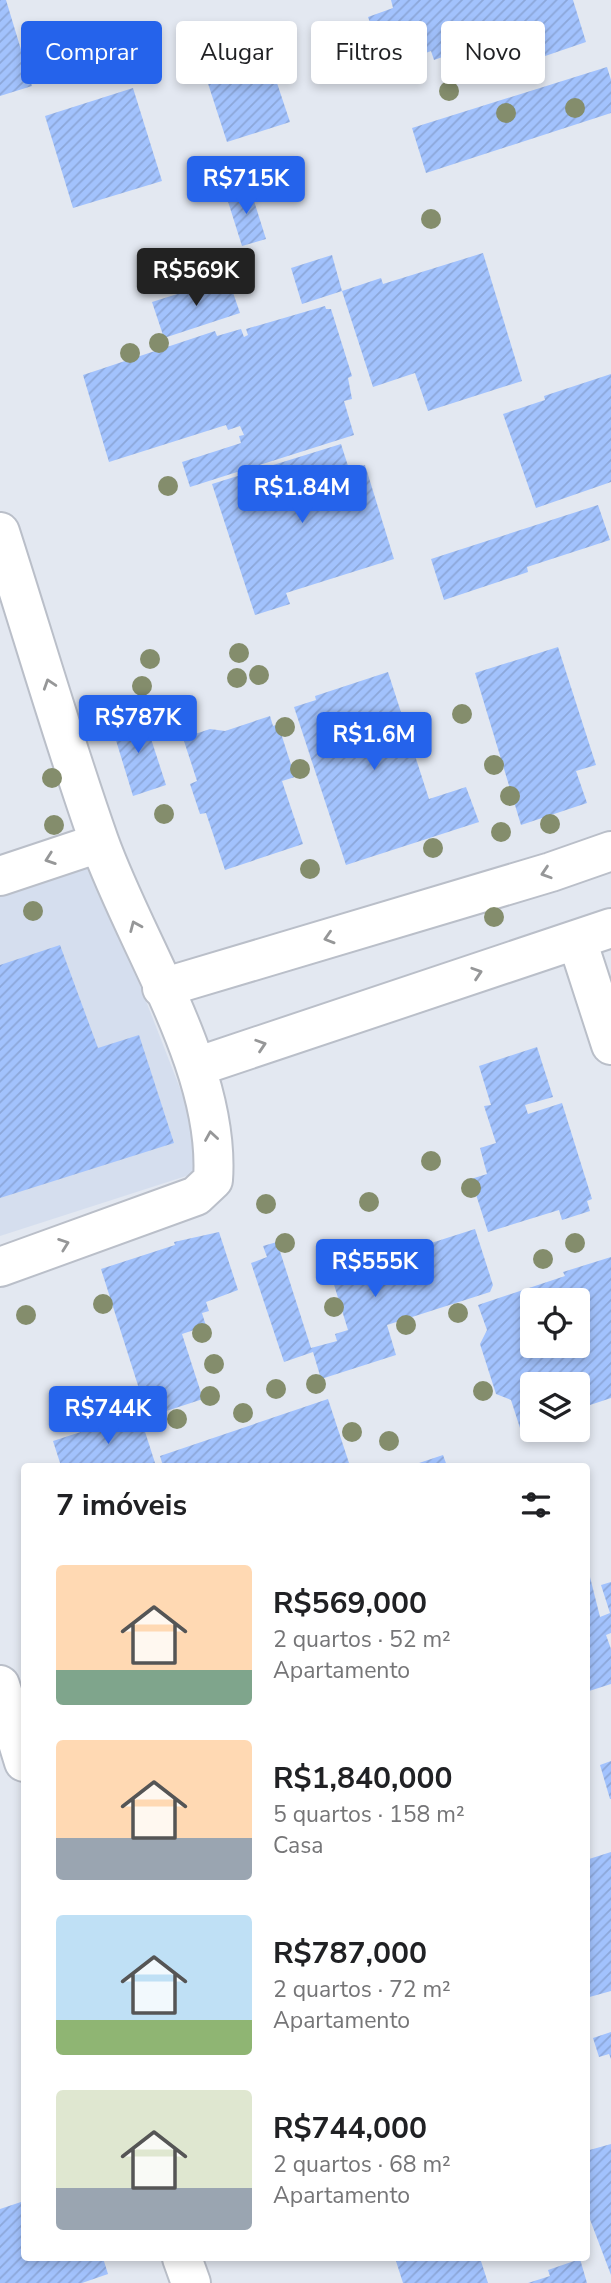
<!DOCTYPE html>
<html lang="pt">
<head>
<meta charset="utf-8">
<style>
  body { margin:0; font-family:"Nunito Sans",sans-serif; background:#f6f6f6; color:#202124; height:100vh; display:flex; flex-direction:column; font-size:26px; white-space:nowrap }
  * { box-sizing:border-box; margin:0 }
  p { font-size:23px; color:#757577 }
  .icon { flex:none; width:38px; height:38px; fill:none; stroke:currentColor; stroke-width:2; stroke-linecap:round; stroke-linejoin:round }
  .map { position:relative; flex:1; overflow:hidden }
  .details { position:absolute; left:21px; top:1463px; width:569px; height:798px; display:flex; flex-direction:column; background:#fff; border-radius:7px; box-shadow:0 4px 10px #0003 }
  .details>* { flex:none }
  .top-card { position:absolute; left:21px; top:21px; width:570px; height:63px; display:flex; gap:14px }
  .tools { position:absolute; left:520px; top:1288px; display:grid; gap:14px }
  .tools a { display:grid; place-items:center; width:70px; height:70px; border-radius:7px; background:#fff; box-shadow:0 4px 10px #0003; font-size:35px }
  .price { position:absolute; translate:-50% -60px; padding:0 16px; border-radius:7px; background:#2563eb; color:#fff; font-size:23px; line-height:46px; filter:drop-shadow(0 2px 4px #0008) }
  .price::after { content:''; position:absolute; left:50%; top:42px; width:21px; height:16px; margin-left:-10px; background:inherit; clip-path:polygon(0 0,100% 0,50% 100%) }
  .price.selected { background:#222; color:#fff }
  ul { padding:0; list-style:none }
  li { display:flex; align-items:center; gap:21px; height:175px; padding:0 35px }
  li span { display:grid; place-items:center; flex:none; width:196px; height:140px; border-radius:7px; color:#555 }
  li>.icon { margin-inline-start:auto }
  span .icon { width:84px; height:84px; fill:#fffc; stroke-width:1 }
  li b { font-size:30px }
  h2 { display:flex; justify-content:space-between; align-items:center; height:84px; padding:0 35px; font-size:30px }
  .chip { padding:0 24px; border-radius:7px; background:#fff; box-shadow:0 4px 10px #0003; font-size:24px; line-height:63px }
  .chip.selected { background:#2563eb; color:#fff }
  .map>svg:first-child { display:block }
</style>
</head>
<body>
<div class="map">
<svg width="611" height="2283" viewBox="0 0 611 2283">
  <defs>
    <pattern id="building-hatch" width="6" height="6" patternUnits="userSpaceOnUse" patternTransform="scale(1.75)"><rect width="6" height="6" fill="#a2c2fd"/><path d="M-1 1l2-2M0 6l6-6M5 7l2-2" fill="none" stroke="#8ca7d9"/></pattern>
  </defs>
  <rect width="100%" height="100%" fill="#e3e8f1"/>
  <!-- built -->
  <path fill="#d5deee" d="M88 852 211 1168 0 1236V882Z"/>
  <!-- building -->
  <path fill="url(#building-hatch)" fill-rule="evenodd" d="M0 0H6L32 86 0 96Z
    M391 0H573L586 42 496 73 483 35 469 41 471 47 434 60 431 51 386 68 368 17 393 8Z
    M247 47 259 82 275 77 290 122 227 142 201 62Z
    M607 67 611 80V113L426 173 412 128Z
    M133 88 162 181 73 208 45 116Z
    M249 185 266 239 242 246 225 192Z
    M483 253 522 381 428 411 415 373 373 387 342 291 381 278 383 284Z
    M332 255 342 291 302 304 291 268Z
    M228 278 240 313 164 338 152 302Z
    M325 306 326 309H331L352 376 348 378 352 399 344 401 354 435 190 487 182 462 241 443 239 436 244 435 240 426 228 430 226 425 109 462 83 375 215 331 217 336 241 329 244 337 248 335 246 329Z
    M611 374V482L536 508 503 414 545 400 544 396Z
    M341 444 349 469 365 465 394 559 286 593 290 604 255 615 212 484Z
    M598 505 610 540 527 567 528 572 444 600 431 559Z
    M558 647 596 765 576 771 587 803 521 825 475 673Z
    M388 672 429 799 466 787 479 822 346 865 294 707 316 700 315 696Z
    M143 714 166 785 133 796 111 724Z
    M270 716 273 726 278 724 295 777 282 781 303 844 225 870 206 813 200 814 190 784 197 781 183 738 210 729 225 731Z
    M60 945 98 1048 139 1035 174 1143 0 1198V965Z
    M537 1047 553 1097 525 1105 528 1114 562 1103 592 1199 587 1201 590 1211 562 1220 559 1210 488 1232 471 1179 487 1174 480 1148 496 1143 484 1106 491 1105 479 1066Z
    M475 1229 493 1285 490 1292 387 1325 396 1355 321 1379 313 1352 284 1362 251 1263 267 1257 263 1246 277 1242 311 1348 337 1341 335 1334 348 1330 331 1275Z
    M219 1232 238 1290 206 1302 209 1311 202 1313 206 1326 182 1334 203 1399 148 1417 101 1269 175 1245 174 1242Z
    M611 1257V1398L578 1409V1384H532V1424L520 1428 511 1400 496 1394 480 1344 487 1330 478 1305 565 1276 563 1272ZM532 1300H578V1346H532Z
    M328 1399 350 1466H163L160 1456Z
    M139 1413 156 1466H61L53 1441Z
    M443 1455 447 1466H410Z
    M590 1577 600 1617 610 1613 601 1585 611 1582V1633L606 1635 611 1649V1684L586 1692V1579Z
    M611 1761V1799H610L600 1765Z
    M611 1852V1991L586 1998V1860Z
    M611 2032V2059L609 2054 599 2057 593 2038Z
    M611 2144V2275L586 2209V2151Z
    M24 2201V2258H103L108 2274 82 2283H0V2209Z
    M395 2258H480L488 2283H403Z
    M580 2259 587 2283H528L550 2276 548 2270Z"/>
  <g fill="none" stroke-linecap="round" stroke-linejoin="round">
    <defs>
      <path id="street" d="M0 532C33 635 63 739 99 841 136 945 221 1068 213 1180L196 1196 0 1267
        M0 876 99 843
        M577 940 611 1045
        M162 988 551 872 611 851
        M196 1067 611 928
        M0 1685 24 1762
        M182 2258 191 2283"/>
    </defs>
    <!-- street casing -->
    <use href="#street" stroke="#babfc9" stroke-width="42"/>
    <!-- street -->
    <use href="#street" stroke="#fff" stroke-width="38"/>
  </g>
  <!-- trees -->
  <g fill="#848d6c">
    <circle cx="449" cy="91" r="10"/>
    <circle cx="575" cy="108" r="10"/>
    <circle cx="506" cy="113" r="10"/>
    <circle cx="431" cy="219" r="10"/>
    <circle cx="159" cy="343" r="10"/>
    <circle cx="130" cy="353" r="10"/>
    <circle cx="168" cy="486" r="10"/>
    <circle cx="239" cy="653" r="10"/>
    <circle cx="150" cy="659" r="10"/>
    <circle cx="259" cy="675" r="10"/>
    <circle cx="237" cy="678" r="10"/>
    <circle cx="142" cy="686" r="10"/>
    <circle cx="462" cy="714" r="10"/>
    <circle cx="285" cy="727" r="10"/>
    <circle cx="494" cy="765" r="10"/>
    <circle cx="300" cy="769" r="10"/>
    <circle cx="52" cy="778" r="10"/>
    <circle cx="510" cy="796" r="10"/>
    <circle cx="164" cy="814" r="10"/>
    <circle cx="550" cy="824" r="10"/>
    <circle cx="54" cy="825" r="10"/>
    <circle cx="501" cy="832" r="10"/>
    <circle cx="433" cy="848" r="10"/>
    <circle cx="310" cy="869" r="10"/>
    <circle cx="33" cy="911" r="10"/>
    <circle cx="494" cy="917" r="10"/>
    <circle cx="431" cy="1161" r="10"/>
    <circle cx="471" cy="1188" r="10"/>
    <circle cx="369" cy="1202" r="10"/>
    <circle cx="266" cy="1204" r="10"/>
    <circle cx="285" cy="1243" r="10"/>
    <circle cx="575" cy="1243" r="10"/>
    <circle cx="543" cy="1259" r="10"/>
    <circle cx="103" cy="1304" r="10"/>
    <circle cx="334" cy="1307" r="10"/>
    <circle cx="458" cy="1313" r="10"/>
    <circle cx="26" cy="1315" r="10"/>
    <circle cx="406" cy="1325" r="10"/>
    <circle cx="202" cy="1333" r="10"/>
    <circle cx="214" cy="1364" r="10"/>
    <circle cx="316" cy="1384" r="10"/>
    <circle cx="276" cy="1389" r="10"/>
    <circle cx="483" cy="1391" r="10"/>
    <circle cx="210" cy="1396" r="10"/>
    <circle cx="243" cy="1413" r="10"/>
    <circle cx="177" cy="1419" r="10"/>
    <circle cx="352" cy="1432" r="10"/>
    <circle cx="389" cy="1441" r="10"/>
  </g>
  <!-- one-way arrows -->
  <defs><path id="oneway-chevron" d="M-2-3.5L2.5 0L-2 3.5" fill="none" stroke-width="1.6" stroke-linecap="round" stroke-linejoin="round" transform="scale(1.75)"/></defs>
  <g stroke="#969798">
    <use href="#oneway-chevron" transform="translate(49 684) rotate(-108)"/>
    <use href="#oneway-chevron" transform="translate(50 859) rotate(161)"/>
    <use href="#oneway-chevron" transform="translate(546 873) rotate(162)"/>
    <use href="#oneway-chevron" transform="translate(135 926) rotate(-113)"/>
    <use href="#oneway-chevron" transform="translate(329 938) rotate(163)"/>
    <use href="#oneway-chevron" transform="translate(477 973) rotate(-18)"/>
    <use href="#oneway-chevron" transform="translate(261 1045) rotate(-18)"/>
    <use href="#oneway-chevron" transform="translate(211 1136) rotate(-99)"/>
    <use href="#oneway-chevron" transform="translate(64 1244) rotate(-20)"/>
  </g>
</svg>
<div class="tools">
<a><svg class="icon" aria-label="locate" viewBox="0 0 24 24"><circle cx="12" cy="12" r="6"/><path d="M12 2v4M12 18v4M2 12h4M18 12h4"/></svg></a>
<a><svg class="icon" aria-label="layers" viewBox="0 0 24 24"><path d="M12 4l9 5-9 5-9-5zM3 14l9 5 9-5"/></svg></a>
</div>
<b class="price" style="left:246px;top:216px">R$715K</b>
<b class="price selected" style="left:196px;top:308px">R$569K</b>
<b class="price" style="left:302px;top:525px">R$1.84M</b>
<b class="price" style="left:138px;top:755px">R$787K</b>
<b class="price" style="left:374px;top:772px">R$1.6M</b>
<b class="price" style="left:375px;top:1299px">R$555K</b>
<b class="price" style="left:108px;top:1446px">R$744K</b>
<div class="top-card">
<a class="chip selected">Comprar</a>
<a class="chip">Alugar</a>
<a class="chip">Filtros</a>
<a class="chip">Novo</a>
</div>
<section class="details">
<h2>7 imóveis<svg class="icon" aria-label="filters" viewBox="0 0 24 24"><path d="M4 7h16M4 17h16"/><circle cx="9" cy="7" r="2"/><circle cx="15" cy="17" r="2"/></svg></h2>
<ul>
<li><span style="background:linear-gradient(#ffd9b3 75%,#7fa58c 0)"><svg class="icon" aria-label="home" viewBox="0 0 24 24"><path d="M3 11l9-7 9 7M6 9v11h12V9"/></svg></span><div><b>R$569,000</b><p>2 quartos · 52 m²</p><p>Apartamento</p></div></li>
<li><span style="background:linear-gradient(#ffd9b3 70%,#9aa5b1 0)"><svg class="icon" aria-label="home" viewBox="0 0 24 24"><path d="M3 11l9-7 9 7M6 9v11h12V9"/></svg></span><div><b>R$1,840,000</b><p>5 quartos · 158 m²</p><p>Casa</p></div></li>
<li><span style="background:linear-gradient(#bfe0f5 75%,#8fb573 0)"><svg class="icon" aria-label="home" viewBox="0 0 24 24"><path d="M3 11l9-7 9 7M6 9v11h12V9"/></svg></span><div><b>R$787,000</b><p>2 quartos · 72 m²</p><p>Apartamento</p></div></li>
<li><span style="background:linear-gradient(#dfe7d0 70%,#9aa5b1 0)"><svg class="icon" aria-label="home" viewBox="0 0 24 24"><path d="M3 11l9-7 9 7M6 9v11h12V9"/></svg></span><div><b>R$744,000</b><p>2 quartos · 68 m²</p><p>Apartamento</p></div></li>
</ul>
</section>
</div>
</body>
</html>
